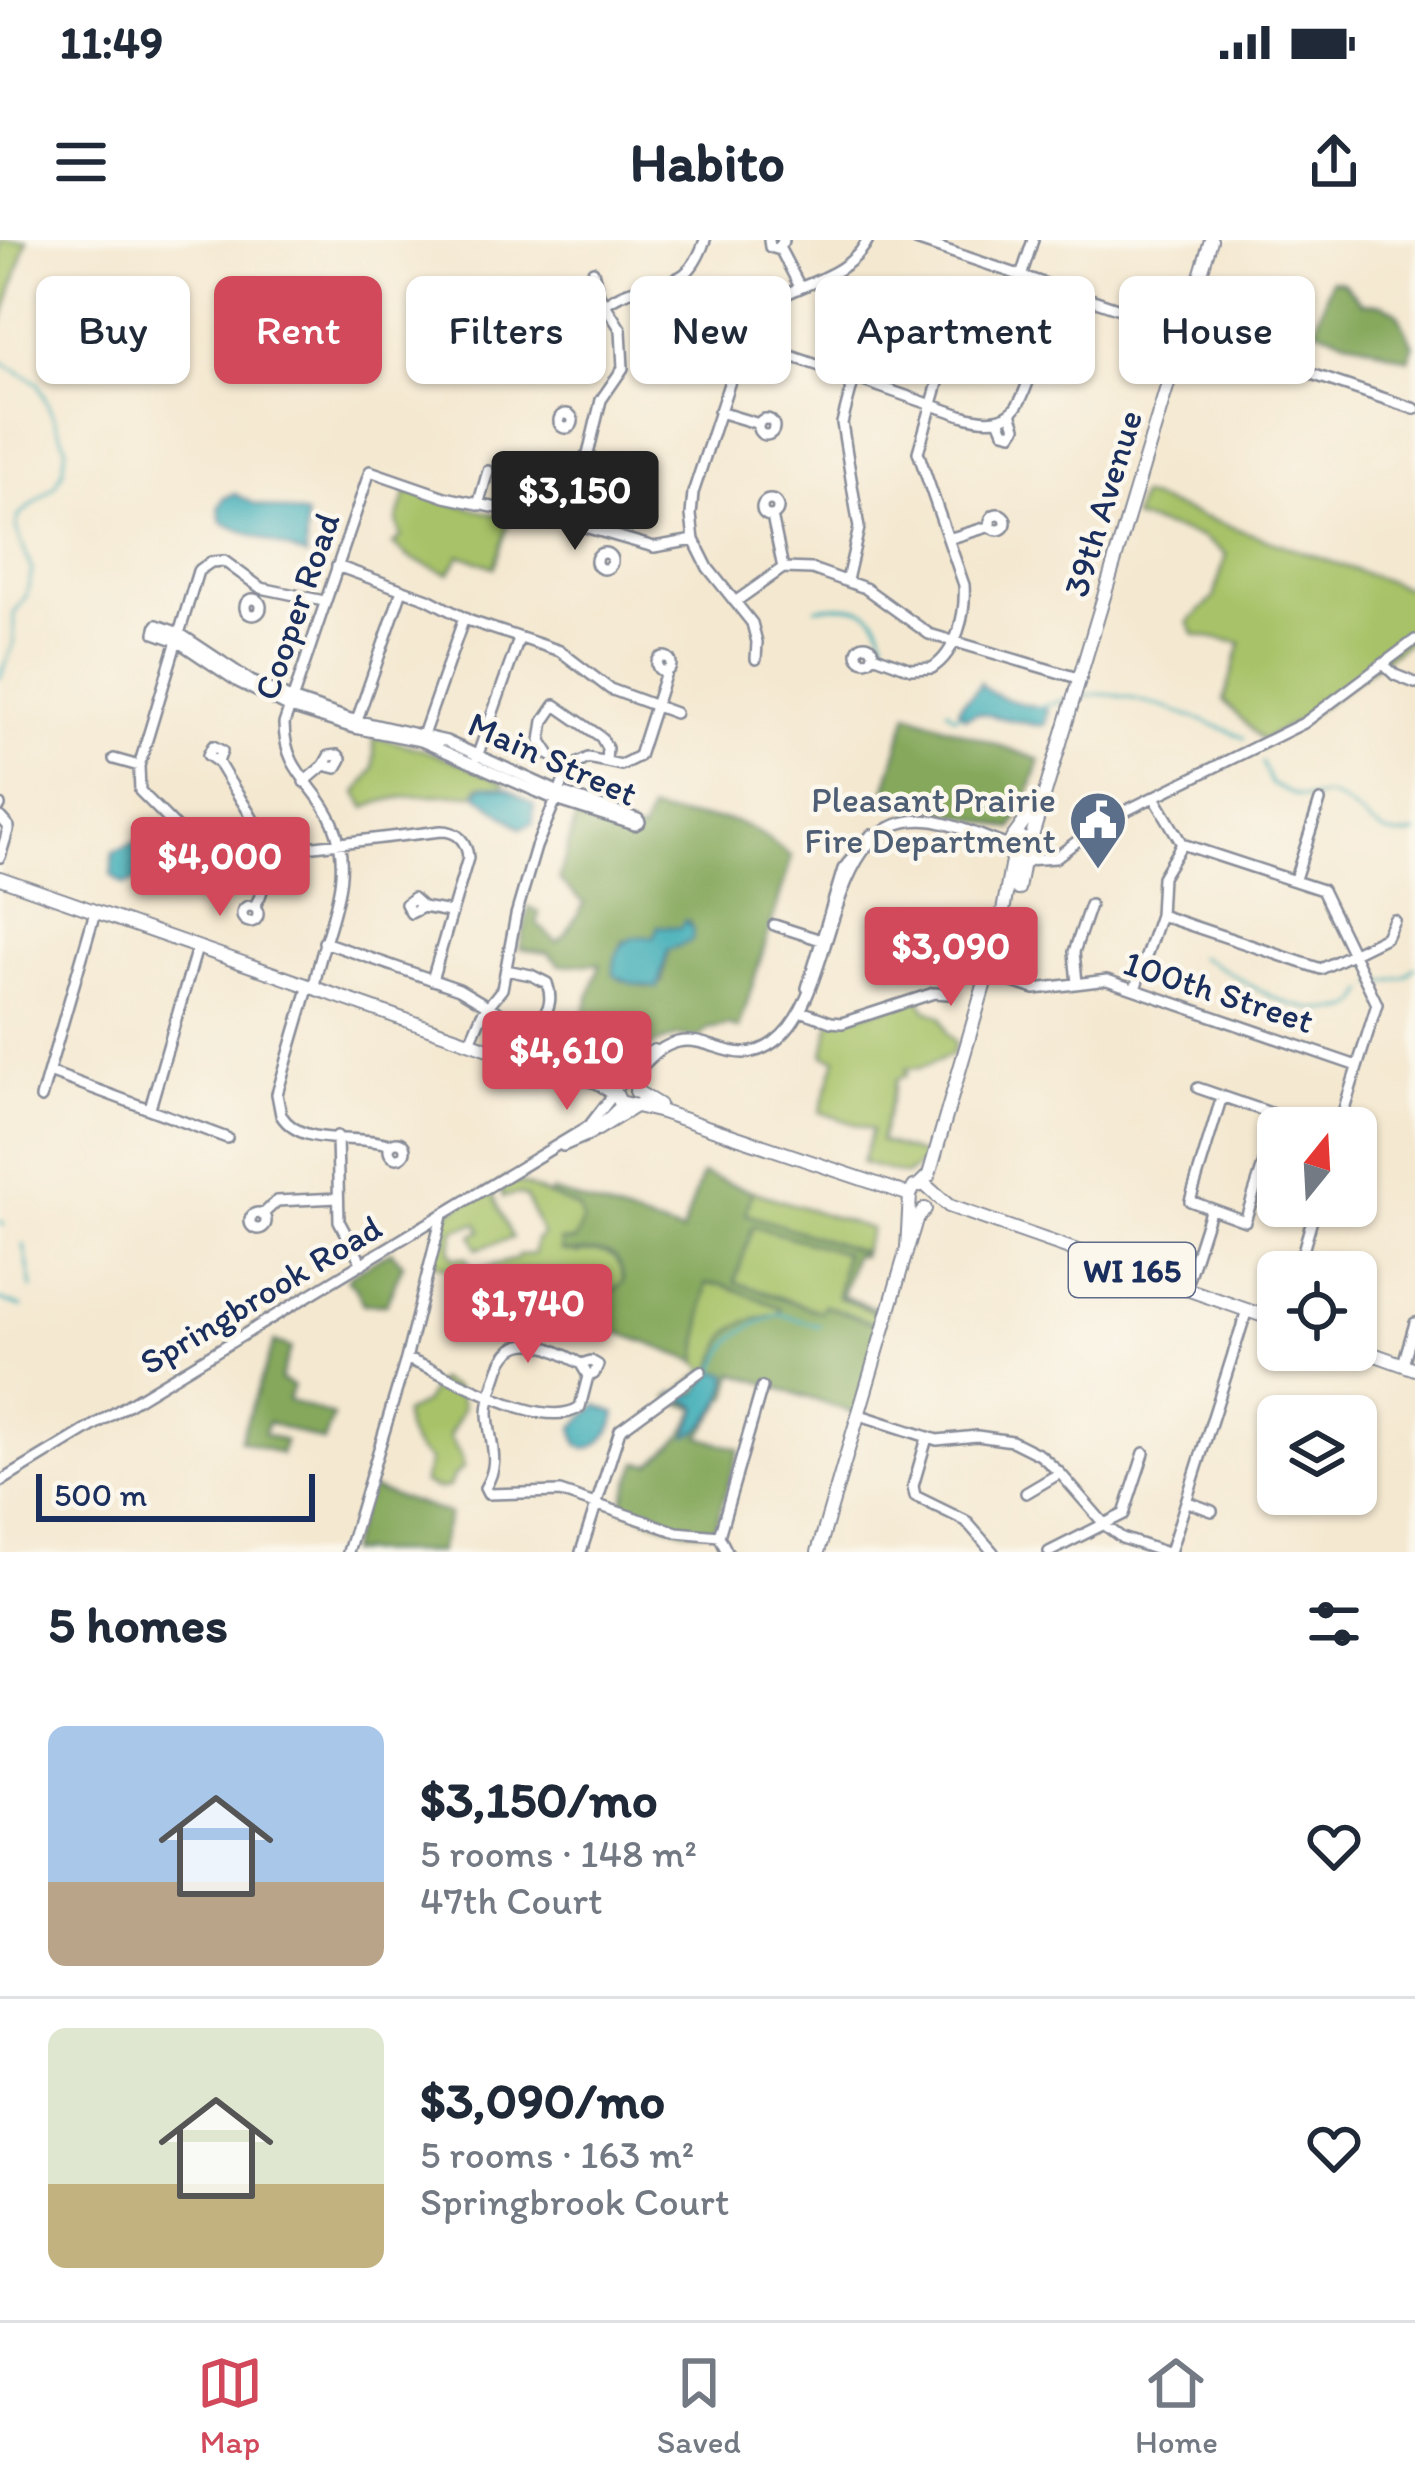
<!DOCTYPE html>
<html lang="en">
<head>
<meta charset="utf-8">
<style>
  body { margin:0; font-family:Itim,sans-serif; background:#f2f2f3; color:#1f2937; height:100vh; display:flex; flex-direction:column; font-size:45px; white-space:nowrap }
  * { box-sizing:border-box; margin:0 }
  p { font-size:39px; color:#747a83 }
  .icon { flex:none; width:66px; height:66px; fill:none; stroke:currentColor; stroke-width:2; stroke-linecap:round; stroke-linejoin:round }
  .map { position:relative; height:1312px; overflow:hidden }
  .details { display:flex; flex-direction:column; background:#fff; flex:1 }
  .details>* { flex:none }
  .guide { position:absolute; left:36px; top:36px; width:1344px; height:108px; display:flex; gap:24px }
  .needle { width:78px; rotate:18deg }
  .tools { position:absolute; left:1257px; top:867px; display:grid; gap:24px }
  .tools a { display:grid; place-items:center; width:120px; height:120px; border-radius:18px; background:#fff; box-shadow:0 3px 9px #0004; font-size:60px }
  .scale { position:absolute; left:36px; bottom:30px; width:279px; box-sizing:border-box; padding-left:12px; border:6px solid #1b2f5e; border-top:0; font-size:33px; line-height:42px; white-space:nowrap; color:#1b2f5e; -webkit-text-stroke:9px #fbf7ec; paint-order:stroke }
  .price { position:absolute; translate:-50% -102px; padding:0 27px; border-radius:12px; background:#d1495b; color:#fff; font-size:39px; line-height:78px; filter:drop-shadow(0 3px 6px #0008) }
  .price::after { content:''; position:absolute; left:50%; top:72px; width:36px; height:27px; margin-left:-18px; background:inherit; clip-path:polygon(0 0,100% 0,50% 100%) }
  .price.active { background:#222; color:#fff }
  ul { padding:0; list-style:none }
  li { display:flex; align-items:center; gap:36px; height:300px; padding:0 48px }
  li+li { border-top:3px solid #e0e1e3 }
  li span { display:grid; place-items:center; flex:none; width:336px; height:240px; border-radius:18px; color:#555 }
  li>.icon { margin-inline-start:auto }
  span .icon { width:144px; height:144px; fill:#fffc; stroke-width:1 }
  li b { font-size:51px }
  h2 { display:flex; justify-content:space-between; align-items:center; height:144px; padding:0 48px; font-size:51px }
  .chip { padding:0 42px; border-radius:18px; background:#fff; box-shadow:0 3px 9px #0004; font-size:42px; line-height:108px }
  .chip.active { background:#d1495b; color:#fff }
  .status { display:flex; justify-content:space-between; align-items:center; height:84px; padding:0 60px; background:#fff; direction:ltr }
  .status svg { height:33px; fill:currentColor }
  header { display:flex; justify-content:space-between; align-items:center; height:156px; padding:0 48px; background:#fff; font-size:54px; font-weight:800 }
  .menu { display:flex; justify-content:space-around; align-items:center; height:168px; border-top:3px solid #e0e1e3; background:#fff; font-size:33px; color:#747a83 }
  .menu a { display:grid; justify-items:center; gap:6px }
  .menu .active { color:#d1495b }
  .map>svg:first-child { display:block }
</style>
</head>
<body>
<div class="status"><b>11:49</b><svg viewBox="0 0 49 12"><path d="M0 12V9h3v3zM5 12V6h3v6zM10 12V3h3v9zM15 12V0h3v12zM26 1h20v11H26zM47 4h2v5h-2z"/></svg></div>
<header><svg class="icon" aria-label="menu" viewBox="0 0 24 24"><path d="M4 6h16M4 12h16M4 18h16"/></svg>Habito<svg class="icon" aria-label="share" viewBox="0 0 24 24"><path d="M12 15V3M7 8l5-5 5 5M5 13v7h14v-7"/></svg></header>
<div class="map">
<svg width="1415" height="1312" viewBox="0 0 1415 1312">
  <rect width="100%" height="100%" fill="#fbf7ec"/>
  <filter id="ink" filterUnits="userSpaceOnUse"><feTurbulence type="fractalNoise" baseFrequency=".00833" numOctaves="2"/><feDisplacementMap in="SourceGraphic" scale="24" xChannelSelector="R" yChannelSelector="G"/><feConvolveMatrix kernelMatrix="1 2 1 2 8 2 1 2 1" color-interpolation-filters="sRGB"/></filter>
  <filter id="wash" filterUnits="userSpaceOnUse"><feTurbulence type="fractalNoise" baseFrequency=".004" numOctaves="4" result="noise"/><feDisplacementMap in="SourceGraphic" scale="48" xChannelSelector="R" yChannelSelector="G"/><feGaussianBlur stdDeviation="2.7" result="paint"/><feColorMatrix in="noise" values="0 0 0 0 0 0 0 0 0 0 0 0 0 0 0 0 0 1.4 0 .05"/><feComposite in="paint" operator="in"/></filter>
  <g filter="url(#wash)">
    <rect width="100%" height="100%" fill="#f4e8d0"/>
    <!-- green -->
    <path fill="#a7c268" stroke="#617863" stroke-width="3" d="M0 0H27L0 88Z
      M407 250 510 279 494 327 460 315 449 334 411 319 393 304 401 297 397 281Z
      M1140 255 1415 351V396L1315 471 1262 500 1224 461 1241 403 1195 395 1188 382 1214 358 1226 314 1201 297 1133 278Z
      M374 497C420 507 462 521 504 543L503 548 479 546 474 554C437 556 399 552 366 568L357 553 374 528Z
      M919 758 925 769 941 776 948 794 956 802 952 815 921 828 906 829 907 835 897 839 880 901 924 915 921 924 906 935 862 923 872 890 820 872 836 819 824 815 830 782Z
      M508 938 578 968 583 981 575 1001H561L577 1014C601 1007 622 1013 623 1042L603 1059 558 1048 548 1065 430 1022 442 976 490 948 512 998 477 1009 472 995 481 991 478 983 455 989 450 1010 454 1018 466 1017 473 1031 516 1019 518 1015 534 1014 536 1000 542 995 526 957 518 954 503 957 499 944Z
      M752 951 871 989 863 1012 745 974Z
      M753 986 844 1013 838 1057 878 1073 876 1084 825 1065 822 1072 734 1042Z
      M706 1043 723 1045 789 1070 730 1131 734 1135C722 1166 708 1195 676 1208L697 1168 675 1163 687 1160 700 1167 698 1192 706 1177 709 1133 697 1154 680 1151 706 1130 697 1122Z
      M438 1140 457 1149 463 1168 449 1197 462 1217 463 1228 453 1237 449 1247 438 1249 423 1243 430 1220C413 1210 404 1194 404 1173L422 1164Z"/>
    <!-- forest -->
    <path fill="#85a85c" stroke="#506c5d" stroke-width="3" fill-rule="evenodd" d="M1331 40 1343 42 1362 63 1383 64 1397 72 1413 105 1408 119 1315 89Z
      M908 473 1040 520 1027 560 1012 589 884 555Z
      M650 571C677 578 704 577 731 581 754 586 773 603 792 617L739 789 729 785 708 789 699 798 677 796 645 808 616 828 567 826 600 724 560 725 548 713 520 709 529 667 539 672 537 684 557 702 566 694 584 663 559 640 577 573 641 593ZM689 681 693 689 668 710 662 742 649 748 619 739 614 723 623 701 654 698 659 686 680 688Z
      M702 934 752 951 746 974 863 1012 862 1016 854 1015 842 1056 885 1072 857 1174 734 1133 728 1157 722 1160 729 1137 712 1131C730 1083 729 1085 778 1074L781 1068 724 1045 706 1044 697 1122 548 1066 557 1047 603 1059 623 1042C621 997 588 1017 561 1011V1001H575L583 981 578 968 549 955 552 951 682 993ZM753 986 844 1013 838 1057 878 1073 876 1084 824 1065 821 1072 735 1042Z
      M391 1011 403 1024 386 1064H363L356 1048 347 1040 350 1035Z
      M274 1102 291 1108 280 1140 293 1146 288 1160 333 1176 324 1202 268 1182 264 1194 285 1201 281 1214 240 1200Z
      M674 1153 700 1167 687 1188 698 1192 706 1177 723 1163 700 1197 739 1209 714 1290C683 1296 649 1277 620 1267L638 1222 651 1224C670 1207 690 1193 697 1168L668 1158Z
      M367 1247 449 1274 439 1312H348Z"/>
    <!-- water -->
    <path fill="#3bacb6" stroke="#2b6e8a" stroke-width="3" d="M235 254 255 264 306 275V316L222 283 219 267 224 258Z
      M980 443C996 462 1025 462 1048 470L1045 485H1035L978 473 965 477 958 470C963 457 975 456 980 443Z
      M484 546 508 549 534 565 533 584 521 588 478 556 477 550Z
      M165 596 173 636 169 641 143 638 124 645 111 635 113 612 148 597Z
      M685 680 693 689 692 701 668 710 657 748 631 743 614 735C613 707 627 692 654 698L658 686 680 688Z
      M712 1131 728 1134C730 1155 706 1190 687 1196L699 1167 688 1160H678L674 1153 697 1154Z
      M597 1165 616 1173C614 1190 602 1206 585 1209L578 1204 573 1188Z"/>
    <g fill="none" stroke-linecap="round" stroke-linejoin="round">
      <!-- stream -->
      <path stroke="#3bacb6" stroke-width="3" d="M0 121 38 143 66 206 63 231 54 247 19 276 16 287 32 331 26 356 14 374V403L0 438
        M816 368C846 363 883 364 884 404
        M1085 457C1110 444 1217 484 1244 498
        M1035 468 1067 459
        M947 469 954 476 960 474
        M1262 523 1271 544C1282 550 1296 558 1308 558 1320 557 1326 552 1337 559 1364 573 1381 605 1415 593
        M1199 717C1247 738 1273 769 1327 770 1336 770 1348 771 1355 766 1360 762 1362 756 1366 751
        M1374 745 1406 737 1415 727
        M0 981 4 985
        M24 1005 32 1048
        M0 1060 22 1067
        M715 1131C731 1092 742 1090 779 1074L820 1086"/>
    </g>
  </g>
  <g filter="url(#ink)">
    <g fill="none" stroke-linecap="round" stroke-linejoin="round">
      <defs>
        <path id="minor" d="M769 0 770 7 777 9 784 0
          M916 0 1415 169
          M780 9 800 47
          M1021 36 1033 0
          M846 55a8 8 0 1 1 16 0a8 8 0 1 1-16 0Z
          M937 67 944 73 938 79 933 74Z
          M576 82C594 73 609 58 628 52 670 37 687 50 705 0
          M742 99 961 175C1026 194 1019 153 1041 110 1052 89 1067 79 1077 55
          M1038 116 1021 106 1020 98 1028 95 1045 104
          M719 172 759 184
          M559 181a7 7 0 1 1 14 0a7 7 0 1 1-14 0Z
          M999 179 1004 191 1012 193 1016 187 1011 173
          M758 187a8 8 0 1 1 16 0a8 8 0 1 1-16 0Z
          M762 268a8 8 0 1 1 16 0a8 8 0 1 1-16 0Z
          M478 265 488 231
          M990 282a8 8 0 1 1 16 0a8 8 0 1 1-16 0Z
          M772 276 783 328
          M545 279 555 249 588 214 601 160 623 128 621 90 599 55 593 31
          M948 299 991 286
          M596 321a8 8 0 1 1 16 0a8 8 0 1 1-16 0Z
          M337 326 428 359 470 381 560 411 610 449 675 473
          M847 340 859 288 842 183 854 138
          M245 367a8 8 0 1 1 16 0a8 8 0 1 1-16 0Z
          M324 361 261 348 224 321 211 322 198 331 139 526 140 551 201 612 213 618 441 591C458 591 467 602 468 618L432 740
          M735 362 783 328 812 329 865 348 929 394 1081 439
          M157 385 155 393 177 401 238 442 288 467 354 488 421 501 556 560 635 585 640 582 638 579
          M157 385 179 393 251 441 291 459 350 479 446 501 559 552 638 579
          M857 413a8 8 0 1 1 16 0a8 8 0 1 1-16 0Z
          M873 415 911 429 932 428C957 412 966 374 964 345L918 212 940 136V78
          M657 424a7 7 0 1 1 14 0a7 7 0 1 1-14 0Z
          M756 419 757 402 752 383 708 328 694 300 691 275 693 253 751 77C783 44 846 43 868 0
          M1383 424 1395 435 1415 443
          M356 483 402 350
          M422 498 464 378
          M477 517 519 399
          M114 519 139 526
          M218 522 222 511 213 506 208 515 218 522C244 570 288 610 255 666
          M569 528 550 515 541 501 544 481 555 465 601 497 607 508 606 521
          M304 542 324 525 329 516 338 515 341 519 336 528 324 525
          M0 566V565
          M0 577 9 587 0 617
          M1182 604 1322 650 1377 764 1338 888
          M1025 620 1055 618 1101 583 1304 483 1415 400
          M1295 639 1320 561
          M242 674a8 8 0 1 1 16 0a8 8 0 1 1-16 0Z
          M423 667 413 658 406 664 411 673 423 667 450 672
          M1160 675 1321 729 1386 697 1394 680
          M774 685 821 700
          M324 702 459 749 516 783H534C550 773 553 760 547 743L531 735 506 730
          M993 736 1035 749 1107 740 1357 826
          M1077 743 1074 712 1090 665
          M309 745 277 854 281 875C302 909 357 893 391 905
          M314 747C323 691 357 640 333 583 316 543 285 534 284 484L370 231 445 257 574 284 654 307 694 300
          M807 748 843 629 871 595
          M1135 749 1160 675 1162 637 1182 604 1154 557
          M801 771 831 782 842 783 934 753 949 754
          M470 802 482 774 502 749 516 675 536 607 569 528 588 518 621 525 639 516 666 432
          M49 832 227 898
          M627 839C646 827 653 808 678 802 713 795 736 830 774 802 842 753 821 566 933 581 957 585 981 596 1003 604L1012 612
          M1198 848 1314 888
          M1222 856 1190 961 1245 981 1279 876
          M41 858 95 672
          M150 868 197 708
          M337 896 339 981 362 1024
          M389 910a8 8 0 1 1 16 0a8 8 0 1 1-16 0Z
          M563 906 591 894 623 863
          M250 981a8 8 0 1 1 16 0a8 8 0 1 1-16 0Z
          M262 975 277 961 338 958
          M1297 1032 1316 966
          M1185 1049 1210 971
          M406 1119C445 1131 542 1194 580 1167L588 1136
          M581 1124 591 1121 598 1125 594 1134 588 1136
          M1403 1124 1415 1083
          M588 1136 581 1124C547 1105 511 1086 497 1135 493 1147 488 1160 488 1173 489 1203 502 1220 485 1248L488 1254 560 1252 677 1292 719 1296 727 1312
          M857 1174 937 1200 977 1196 1012 1201 1040 1215 1060 1233 1106 1286 1122 1298 1164 1312
          M927 1198 913 1246 915 1256 966 1281 993 1312
          M0 1242 589 886 613 855
          M1026 1253 1060 1233
          M1188 1262 1212 1271
          M719 1296 762 1147
          M348 1312 406 1119 442 976
          M581 1312 620 1190 701 1131
          M1049 1312 1124 1274 1144 1213
          M1170 1312 1247 1070"/>
        <path id="major" d="M1012 599 1033 570
          M1012 610a11 11 0 1 1 22 0a11 11 0 1 1-22 0Z
          M1030 603 1211 0
          M0 638 560 834 597 842 613 853
          M1018 649 1023 621
          M615 836 654 811
          M625 839 613 848 620 862 662 872 910 955
          M636 851 659 865
          M598 889 637 865
          M920 944 929 935 999 694 1013 615
          M907 1009 910 955 914 947 924 944 949 966 1278 1081
          M1356 1108 1415 1129
          M818 1312 907 1009 916 980 925 969"/>
      </defs>
      <!-- minor casing -->
      <use href="#minor" stroke="#888c97" stroke-width="14"/>
      <!-- major casing -->
      <use href="#major" stroke="#888c97" stroke-width="16"/>
      <!-- minor -->
      <use href="#minor" stroke="#fff" stroke-width="9"/>
      <!-- major -->
      <use href="#major" stroke="#fff" stroke-width="12"/>
    </g>
  </g>
  <!-- icons -->
  <defs>
    <symbol id="civic-pin" viewBox="-11 -11 22 30"><path d="M0 17L-7.5 6A9.5 9.5 0 1 1 7.5 6Z" fill="#5c6f8a" stroke="#fbf7ec"/><path d="M-.6-6.5H3V-4.5H.6V-3L4-1V1h2V6H-6V1h2V-1L-.6-3ZM-1.2 2.5V6h2.4V2.5Z" fill="#fff"/></symbol>
  </defs>
  <g fill-rule="evenodd">
    <use href="#civic-pin" x="1065" y="547" width="66" height="90"/>
  </g>
  <g text-anchor="middle" stroke-width="9" stroke-linejoin="round" paint-order="stroke">
    <!-- shield labels -->
    <rect fill="#fbf7ec" stroke="#5e6b89" stroke-width="3" x="1069" y="1003" width="126" height="54" rx="9"/>
    <g font-size="33" font-weight="bold" fill="#1b2f5e">
      <text x="1132" y="1042">WI 165</text>
    </g>
    <!-- street labels -->
    <g font-size="36" fill="#1b2f5e" stroke="#fbf7ec">
      <text transform="translate(1102 263) rotate(-73)" y="13">39th Avenue</text>
      <text transform="translate(296 366) rotate(-71)" y="13">Cooper Road</text>
      <text transform="translate(553 518) rotate(24)" y="13">Main Street</text>
      <text transform="translate(1219 751) rotate(18)" y="13">100th Street</text>
      <text transform="translate(260 1054) rotate(-31)" y="13">Springbrook Road</text>
    </g>
    <!-- service labels -->
    <g font-size="36" fill="#4e5e75" stroke="#fbf7ec" text-anchor="end">
      <text x="1056" y="572">Pleasant Prairie<tspan x="1056" dy="41">Fire Department</tspan></text>
    </g>
  </g>
</svg>
<div class="tools">
<a><svg class="needle" viewBox="-14 -14 28 28"><path d="M0-13l5 13h-10z" fill="#e53935"/><path d="M0 13l5-13h-10z" fill="#747a83"/></svg></a>
<a><svg class="icon" aria-label="locate" viewBox="0 0 24 24"><circle cx="12" cy="12" r="6"/><path d="M12 2v4M12 18v4M2 12h4M18 12h4"/></svg></a>
<a><svg class="icon" aria-label="layers" viewBox="0 0 24 24"><path d="M12 4l9 5-9 5-9-5zM3 14l9 5 9-5"/></svg></a>
</div>
<div class="scale">500 m</div>
<b class="price active" style="left:575px;top:313px">$3,150</b>
<b class="price" style="left:220px;top:679px">$4,000</b>
<b class="price" style="left:951px;top:769px">$3,090</b>
<b class="price" style="left:567px;top:873px">$4,610</b>
<b class="price" style="left:528px;top:1126px">$1,740</b>
<div class="guide">
<a class="chip">Buy</a>
<a class="chip active">Rent</a>
<a class="chip">Filters</a>
<a class="chip">New</a>
<a class="chip">Apartment</a>
<a class="chip">House</a>
</div>
</div>
<section class="details">
<h2>5 homes<svg class="icon" aria-label="filters" viewBox="0 0 24 24"><path d="M4 7h16M4 17h16"/><circle cx="9" cy="7" r="2"/><circle cx="15" cy="17" r="2"/></svg></h2>
<ul>
<li><span style="background:linear-gradient(#a9c7e8 65%,#b9a48a 0)"><svg class="icon" aria-label="home" viewBox="0 0 24 24"><path d="M3 11l9-7 9 7M6 9v11h12V9"/></svg></span><div><b>$3,150/mo</b><p>5 rooms · 148 m²</p><p>47th Court</p></div><svg class="icon" aria-label="heart" viewBox="0 0 24 24"><path d="M12 20l-8-8c-3-5 5-10 8-4 3-6 11-1 8 4z"/></svg></li>
<li><span style="background:linear-gradient(#dfe7d0 65%,#c2b280 0)"><svg class="icon" aria-label="home" viewBox="0 0 24 24"><path d="M3 11l9-7 9 7M6 9v11h12V9"/></svg></span><div><b>$3,090/mo</b><p>5 rooms · 163 m²</p><p>Springbrook Court</p></div><svg class="icon" aria-label="heart" viewBox="0 0 24 24"><path d="M12 20l-8-8c-3-5 5-10 8-4 3-6 11-1 8 4z"/></svg></li>
</ul>
</section>
<nav class="menu">
<a class="active"><svg class="icon" aria-label="map" viewBox="0 0 24 24"><path d="M3 6l6-2 6 2 6-2v14l-6 2-6-2-6 2zM9 4v14M15 6v14"/></svg>Map</a>
<a><svg class="icon" aria-label="saved" viewBox="0 0 24 24"><path d="M7 4h10v16l-5-4-5 4z"/></svg>Saved</a>
<a><svg class="icon" aria-label="home" viewBox="0 0 24 24"><path d="M3 11l9-7 9 7M6 9v11h12V9"/></svg>Home</a>
</nav>
</body>
</html>
